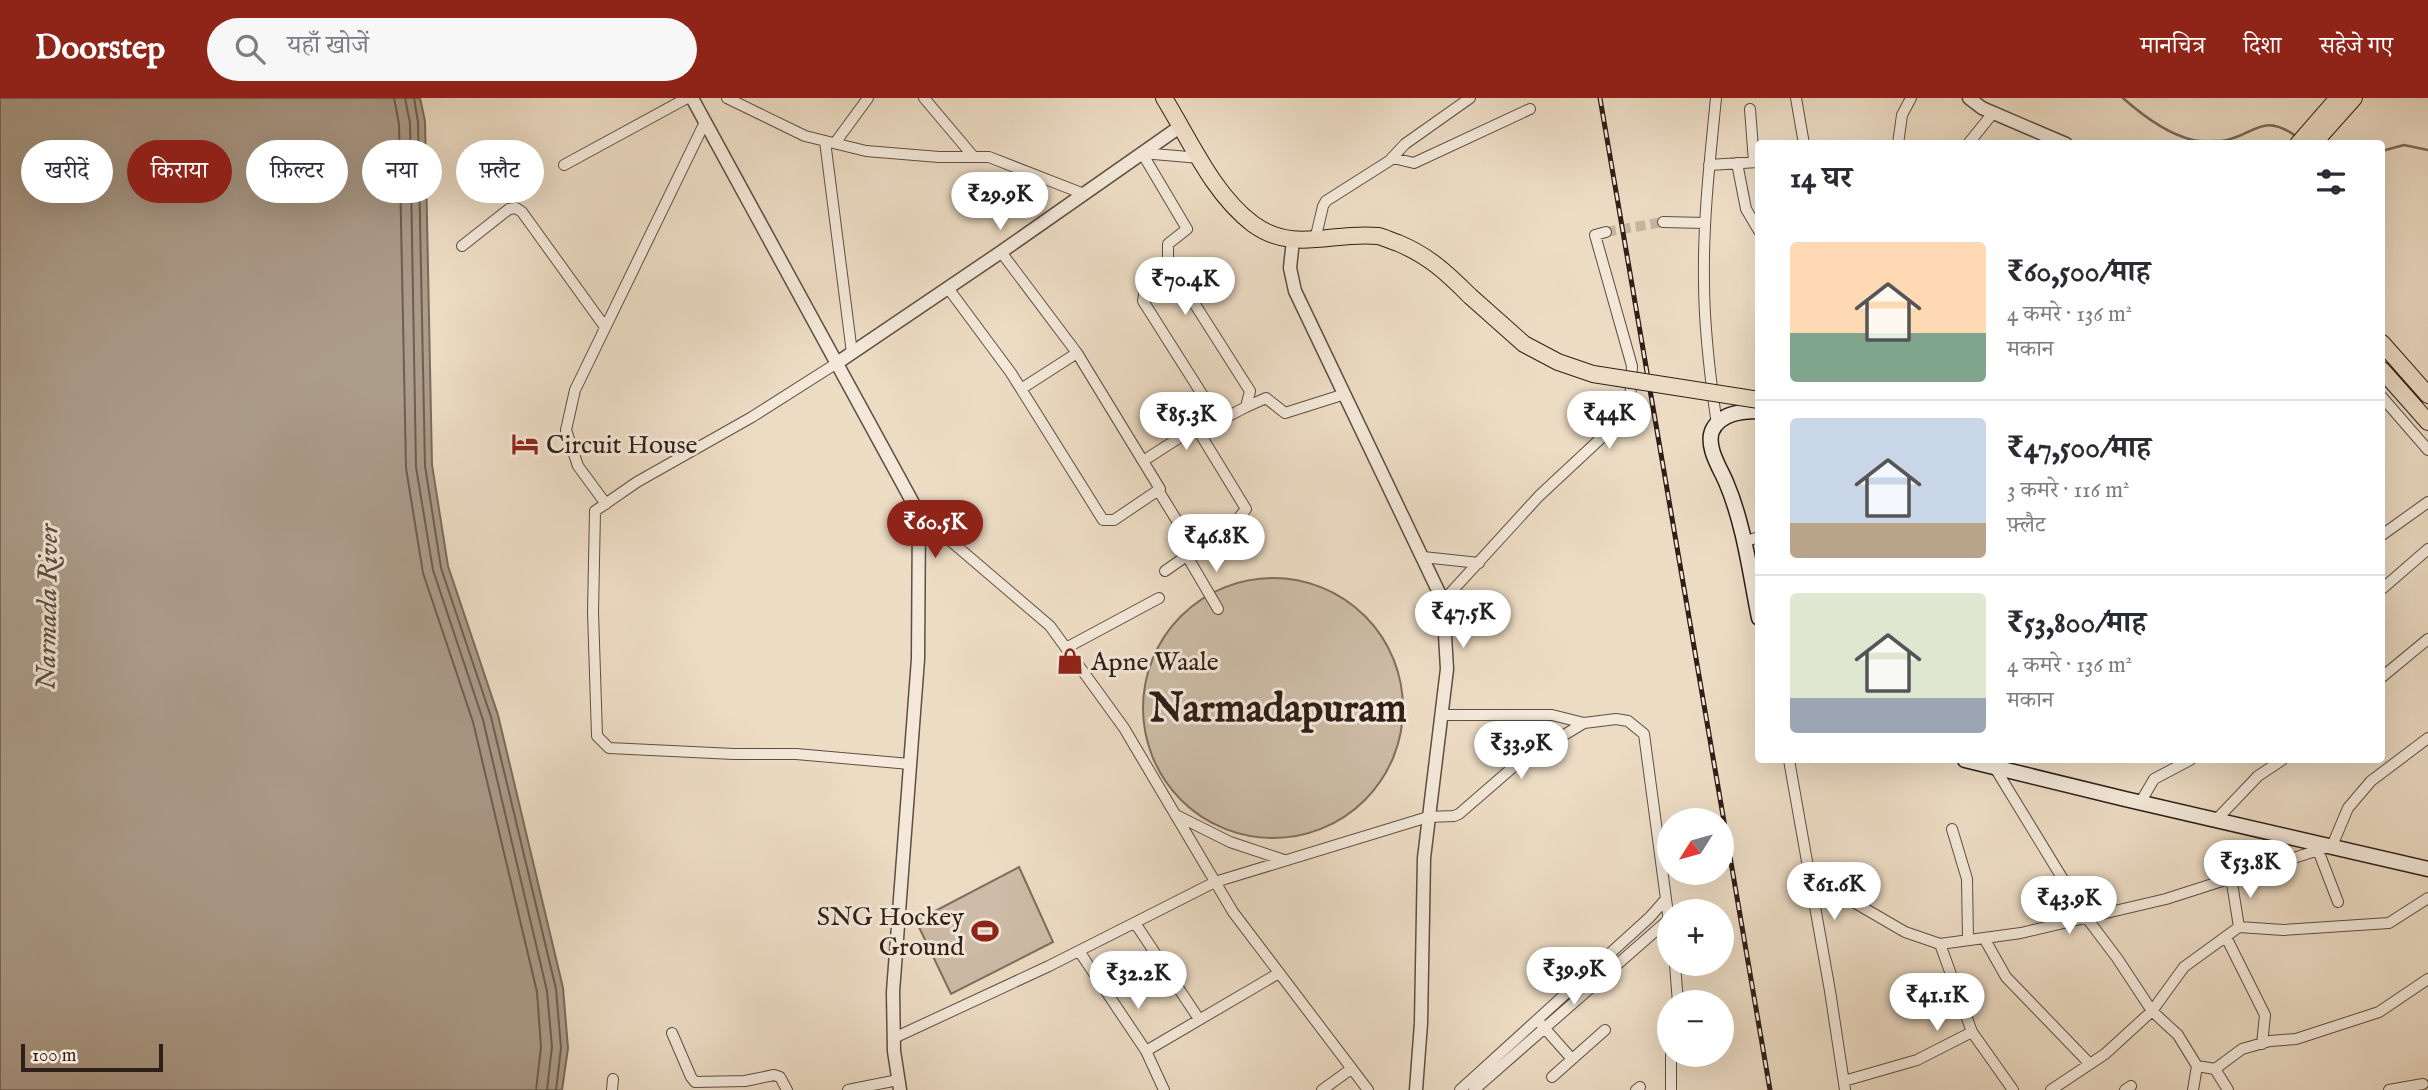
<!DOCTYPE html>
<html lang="hi">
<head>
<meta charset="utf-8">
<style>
  body { margin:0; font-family:"IM FELL English","Noto Serif Devanagari",serif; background:#f7f7f7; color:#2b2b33; height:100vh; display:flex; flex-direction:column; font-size:26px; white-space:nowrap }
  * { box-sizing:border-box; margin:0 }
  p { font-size:23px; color:#7c7c81 }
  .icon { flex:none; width:38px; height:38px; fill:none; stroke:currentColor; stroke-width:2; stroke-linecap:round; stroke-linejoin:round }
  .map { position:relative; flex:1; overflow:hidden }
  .panel { position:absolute; left:1755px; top:42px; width:630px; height:623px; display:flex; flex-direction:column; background:#fff; border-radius:7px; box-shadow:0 7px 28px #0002 }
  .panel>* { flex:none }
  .top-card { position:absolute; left:21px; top:42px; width:665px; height:63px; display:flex; gap:14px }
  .needle { width:46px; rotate:233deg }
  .fabs { position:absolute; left:1657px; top:710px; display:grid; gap:14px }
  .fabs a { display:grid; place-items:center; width:77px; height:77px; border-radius:50%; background:#fff; box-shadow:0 7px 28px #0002; font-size:35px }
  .scale { position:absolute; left:21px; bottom:18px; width:142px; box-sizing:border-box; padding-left:7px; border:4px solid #2e1f18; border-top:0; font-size:19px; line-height:24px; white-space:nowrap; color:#2e1f18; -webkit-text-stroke:5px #f3e8d9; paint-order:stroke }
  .price { position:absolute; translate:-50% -60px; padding:0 16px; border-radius:24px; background:#fff; color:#222; font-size:23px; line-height:46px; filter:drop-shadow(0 2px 4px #0008) }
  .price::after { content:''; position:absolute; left:50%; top:42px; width:21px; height:16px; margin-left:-10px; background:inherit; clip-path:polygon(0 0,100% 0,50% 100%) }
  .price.active { background:#8f2418; color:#fff }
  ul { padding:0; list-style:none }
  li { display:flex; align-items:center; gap:21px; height:175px; padding:0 35px }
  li+li { border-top:2px solid #e1e1e2 }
  li span { display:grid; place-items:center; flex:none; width:196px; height:140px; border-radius:7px; color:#555 }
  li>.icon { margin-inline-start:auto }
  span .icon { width:84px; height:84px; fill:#fffc; stroke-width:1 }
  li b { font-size:30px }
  h2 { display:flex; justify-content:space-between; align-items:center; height:84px; padding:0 35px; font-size:30px }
  .pill { padding:0 24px; border-radius:32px; background:#fff; box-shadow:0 7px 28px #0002; font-size:24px; line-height:63px }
  .pill.active { background:#8f2418; color:#fff }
  header { display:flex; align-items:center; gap:42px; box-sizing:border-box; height:98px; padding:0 35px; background:#8f2418; color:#fff }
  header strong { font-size:33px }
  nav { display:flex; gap:38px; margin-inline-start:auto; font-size:24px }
  .search { width:490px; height:63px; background:#f7f7f7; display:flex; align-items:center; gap:18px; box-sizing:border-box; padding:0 24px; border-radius:38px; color:#7c7c81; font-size:26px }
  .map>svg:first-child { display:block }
</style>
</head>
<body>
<header>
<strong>Doorstep</strong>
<div class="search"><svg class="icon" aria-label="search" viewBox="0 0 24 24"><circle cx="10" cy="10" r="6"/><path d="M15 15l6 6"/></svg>यहाँ खोजें</div>
<nav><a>मानचित्र</a><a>दिशा</a><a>सहेजे गए</a></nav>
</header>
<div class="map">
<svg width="2428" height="992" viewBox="0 0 2428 992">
  <rect width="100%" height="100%" fill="#eddcc4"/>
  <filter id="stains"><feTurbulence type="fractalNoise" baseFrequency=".00286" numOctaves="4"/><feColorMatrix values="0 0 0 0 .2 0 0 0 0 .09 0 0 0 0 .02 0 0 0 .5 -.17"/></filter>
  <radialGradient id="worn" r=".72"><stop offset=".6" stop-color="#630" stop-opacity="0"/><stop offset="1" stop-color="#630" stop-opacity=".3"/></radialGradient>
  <!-- green -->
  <path fill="#cdbca7" stroke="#7e6e60" stroke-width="2" d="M1143 610a130 130 0 1 1 260 0a130 130 0 1 1-260 0Z
    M1019 769 1053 844 951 896 916 823Z"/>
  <!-- water -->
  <path fill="#ac9c8a" stroke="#7a6a5c" stroke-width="2" d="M0 0H420L425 23 432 367 448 468 498 617 563 890 568 950 562 992H0Z"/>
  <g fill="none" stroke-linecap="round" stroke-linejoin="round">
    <!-- shore -->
    <path stroke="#6d5e51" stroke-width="2" d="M394 0 399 26 406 370 423 475 473 624 537 894 541 949 536 992
      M405 0 410 25 416 369 433 472 483 622 547 893 552 949 547 992
      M414 0 418 24 425 368 441 470 491 619 556 891 561 950 556 992"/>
    <!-- stream -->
    <path stroke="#7a6a5c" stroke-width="2.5" d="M2123 0C2142 17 2168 36 2193 42 2201 44 2213 43 2221 43 2254 39 2261 12 2297 39
      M2382 53 2404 47 2428 52"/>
    <!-- minor-tunnel -->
    <path stroke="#c7b6a2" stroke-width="10" stroke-dasharray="10 5" stroke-linecap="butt" d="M1606 134 1663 124"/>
    <defs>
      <path id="minor" d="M727 0 805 38 866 53 939 59H989L1084 96
        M924 0 973 58
        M1716 0C1710 61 1703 121 1704 183 1704 231 1710 279 1717 327
        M1796 0 1804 46
        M1750 11 1754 64
        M825 43 852 255
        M835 45 868 0
        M1898 46 1902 17 1911 0
        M1968 46 1993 15
        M1393 60 1414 65 1530 11
        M1737 65 1746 111 1759 133
        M564 67 687 0
        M1709 67 1758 64
        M1663 124 1705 125
        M1315 142 1323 108 1326 103 1389 63 1405 46 1470 0
        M462 148 509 111 516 110 522 114 605 229
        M1001 154 1077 255
        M1168 164C1148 171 1146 184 1143 203L1219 323 1246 309 1250 293 1168 164V146L1187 131 1142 55 1200 60
        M948 190 1011 275 1103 422H1114L1160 391 1077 255 1021 291
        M837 265 752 319 637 384 595 413 593 514 597 638 609 650 734 656H796L910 666
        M2382 299 2428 352
        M1246 309 1266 300 1285 315 1345 296
        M1143 363 1196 329 1219 323
        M1158 392 1195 452 1165 473
        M606 406 578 368 566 332 575 292 705 24
        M919 416 1050 528 1124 630 1233 814 1368 992
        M2382 437 2428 404
        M1743 444 1759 439
        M1195 452 1236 423 1246 411 1196 329
        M1187 458 1218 511
        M1423 459 1479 465
        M2382 491 2428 451
        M1443 503 1539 398 1613 329 1630 305 1632 268 1595 137 1606 134
        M1066 550 1159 500
        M2382 579 2428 541
        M1441 617H1552L1584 625
        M1789 662 1830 893 1845 992
        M1995 670 2086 819 2117 860 2152 913 2178 937 2197 968 2215 971 2228 992
        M2140 705 2154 681 2190 662
        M1176 717 1230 744 1284 762
        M2216 722 2258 678 2282 662
        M1952 731 1967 781 1968 842
        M2332 748 2348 710 2371 683 2428 640
        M2318 752 2338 804
        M2231 779 2239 829
        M1812 789 1838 795 1905 834 1940 846 2021 835 2166 801 2328 749
        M1135 825 1199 921
        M2226 839 2265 917 2262 946
        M1984 840 2006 879 2090 966
        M1940 846 1972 934 2013 992
        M1079 853 1146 953 1164 992
        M1675 866 1678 905
        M1540 925 1572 961
        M672 935 691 979 695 984 745 983 774 977 780 979 787 992
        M894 940 1049 868 1215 784 1428 719 1454 718 1459 716 1519 664 1584 625 1616 621 1628 623 1644 636 1670 831
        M1146 953 1279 875
        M1671 957V992
        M2215 971 2242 951 2270 943 2296 941 2379 914 2428 881
        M1552 979 1605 932
        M1844 983 1917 962 1972 934
        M612 992 613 981
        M848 992 898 982
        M1322 992 1351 971
        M1460 992 1650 819 1665 802
        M1474 992 1668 822
        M1636 992 1640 989
        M2051 992 2105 956 2152 913 2184 869 2239 829 2283 832 2389 825 2428 800
        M2125 992 2131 988
        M2193 992 2197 968
        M2389 992 2423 986"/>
      <path id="tertiary" d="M692 0 919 416 918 561 893 894 894 953 900 992
        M1969 0 1982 10 2066 46
        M1293 142 1290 170 1295 193 1443 503 1447 571 1424 760 1421 925 1416 992
        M837 265 1001 154 1181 28"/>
      <path id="secondary" d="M1759 313C1742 313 1720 315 1712 333 1706 349 1720 370 1726 384 1744 426 1750 475 1759 520
        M1965 662 2125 701 2428 771"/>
      <path id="primary" d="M1164 0C1190 42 1213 96 1253 126 1294 156 1333 133 1378 138 1384 139 1391 143 1398 145 1429 158 1447 175 1470 198
        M2298 46 2338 0
        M2313 46 2354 0
        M2382 245 2428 297
        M2382 272 2428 324"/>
    </defs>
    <!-- minor casing -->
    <use href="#minor" stroke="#5e4e43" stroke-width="12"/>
    <!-- tertiary casing -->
    <use href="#tertiary" stroke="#5e4e43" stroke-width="15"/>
    <!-- secondary casing -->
    <use href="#secondary" stroke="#2e1f18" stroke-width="17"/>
    <!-- primary casing -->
    <use href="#primary" stroke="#2e1f18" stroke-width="18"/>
    <!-- minor -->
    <use href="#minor" stroke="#f3e8d9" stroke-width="10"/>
    <!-- tertiary -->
    <use href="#tertiary" stroke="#f3e8d9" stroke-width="12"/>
    <!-- secondary -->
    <use href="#secondary" stroke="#f3e8d9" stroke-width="14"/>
    <!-- primary -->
    <use href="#primary" stroke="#eddcc4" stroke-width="16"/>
    <defs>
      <path id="rail" d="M1600 0 1770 992"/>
    </defs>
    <!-- rail casing -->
    <use href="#rail" stroke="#2e1f18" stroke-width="5"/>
    <!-- rail -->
    <use href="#rail" stroke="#f3e8d9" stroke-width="2.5" stroke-dasharray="8" stroke-linecap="butt"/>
    <defs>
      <path id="primary-bridge" d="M1470 198 1524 246 1558 264 1593 276 1759 302"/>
    </defs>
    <!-- primary-bridge casing -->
    <use href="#primary-bridge" stroke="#2e1f18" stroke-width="18" stroke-linecap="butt"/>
    <!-- primary-bridge -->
    <use href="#primary-bridge" stroke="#eddcc4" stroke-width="16"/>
  </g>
  <!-- icons -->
  <defs>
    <symbol id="hotel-bare" viewBox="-9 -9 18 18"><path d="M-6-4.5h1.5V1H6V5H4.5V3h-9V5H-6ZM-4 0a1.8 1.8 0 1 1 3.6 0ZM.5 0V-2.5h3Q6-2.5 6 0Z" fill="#8f2418" stroke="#f3e8d9" stroke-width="2.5" paint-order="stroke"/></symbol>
    <symbol id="shop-bare" viewBox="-9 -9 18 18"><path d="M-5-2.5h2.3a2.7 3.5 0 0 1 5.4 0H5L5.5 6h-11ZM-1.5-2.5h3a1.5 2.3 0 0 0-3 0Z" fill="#8f2418" stroke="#f3e8d9" stroke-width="2.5" paint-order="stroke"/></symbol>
    <symbol id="stadium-bare" viewBox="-9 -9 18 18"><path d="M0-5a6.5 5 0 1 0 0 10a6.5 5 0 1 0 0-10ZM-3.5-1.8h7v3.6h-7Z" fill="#8f2418" stroke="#f3e8d9" stroke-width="2.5" paint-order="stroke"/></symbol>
  </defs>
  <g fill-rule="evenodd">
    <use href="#hotel-bare" x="506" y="327" width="38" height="38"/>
    <use href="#shop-bare" x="1051" y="544" width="38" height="38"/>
    <use href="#stadium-bare" x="966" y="814" width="38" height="38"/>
  </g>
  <g text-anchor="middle" stroke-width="6" stroke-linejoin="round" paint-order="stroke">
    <!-- poi labels -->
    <g font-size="26" fill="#2e1f18" stroke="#f3e8d9" text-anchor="start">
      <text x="546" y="355">Circuit House</text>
      <text x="1091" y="572">Apne Waale</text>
      <text x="964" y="827" text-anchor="end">SNG Hockey<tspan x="964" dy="30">Ground</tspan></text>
    </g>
    <!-- water labels -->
    <g font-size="28" font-style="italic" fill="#5a4b40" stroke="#f3e8d9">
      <text transform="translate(46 509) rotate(-89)" y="10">Narmada River</text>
    </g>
    <!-- town labels -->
    <g font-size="40" font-weight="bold" fill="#2e1f18" stroke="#f3e8d9">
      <text x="1278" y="623">Narmadapuram</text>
    </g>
  </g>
  <rect width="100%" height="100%" filter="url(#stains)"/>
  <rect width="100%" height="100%" fill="url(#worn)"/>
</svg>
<div class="fabs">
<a><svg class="needle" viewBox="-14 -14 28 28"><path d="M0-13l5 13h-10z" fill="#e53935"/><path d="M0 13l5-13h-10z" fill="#7c7c81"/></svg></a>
<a>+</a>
<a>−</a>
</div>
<div class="scale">100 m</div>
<b class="price" style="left:1000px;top:134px">₹29.9K</b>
<b class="price" style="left:1185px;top:219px">₹70.4K</b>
<b class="price" style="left:1609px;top:353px">₹44K</b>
<b class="price" style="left:1186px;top:354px">₹85.3K</b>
<b class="price active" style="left:935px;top:462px">₹60.5K</b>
<b class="price" style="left:1216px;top:476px">₹46.8K</b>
<b class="price" style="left:1463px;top:552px">₹47.5K</b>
<b class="price" style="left:1521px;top:683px">₹33.9K</b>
<b class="price" style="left:2250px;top:802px">₹53.8K</b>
<b class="price" style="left:1834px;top:824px">₹61.6K</b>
<b class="price" style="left:2069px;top:838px">₹43.9K</b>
<b class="price" style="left:1574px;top:909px">₹39.9K</b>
<b class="price" style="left:1138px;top:913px">₹32.2K</b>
<b class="price" style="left:1937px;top:935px">₹41.1K</b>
<div class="top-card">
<a class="pill">खरीदें</a>
<a class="pill active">किराया</a>
<a class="pill">फ़िल्टर</a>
<a class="pill">नया</a>
<a class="pill">फ़्लैट</a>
</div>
<section class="panel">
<h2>14 घर<svg class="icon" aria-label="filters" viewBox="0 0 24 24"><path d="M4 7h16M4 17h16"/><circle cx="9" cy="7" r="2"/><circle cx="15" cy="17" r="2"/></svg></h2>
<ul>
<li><span style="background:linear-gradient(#ffd9b3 65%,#7fa58c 0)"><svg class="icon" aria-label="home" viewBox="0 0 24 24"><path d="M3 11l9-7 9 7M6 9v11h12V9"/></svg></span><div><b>₹60,500/माह</b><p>4 कमरे · 136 m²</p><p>मकान</p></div></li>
<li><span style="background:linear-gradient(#c9d6e8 75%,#b9a48a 0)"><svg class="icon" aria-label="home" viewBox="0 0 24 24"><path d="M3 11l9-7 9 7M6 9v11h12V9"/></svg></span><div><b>₹47,500/माह</b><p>3 कमरे · 116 m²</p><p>फ़्लैट</p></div></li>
<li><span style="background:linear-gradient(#dfe7d0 75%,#9aa5b1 0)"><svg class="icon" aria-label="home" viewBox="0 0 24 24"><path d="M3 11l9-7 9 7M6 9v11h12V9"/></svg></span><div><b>₹53,800/माह</b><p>4 कमरे · 136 m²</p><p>मकान</p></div></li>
</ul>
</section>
</div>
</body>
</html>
